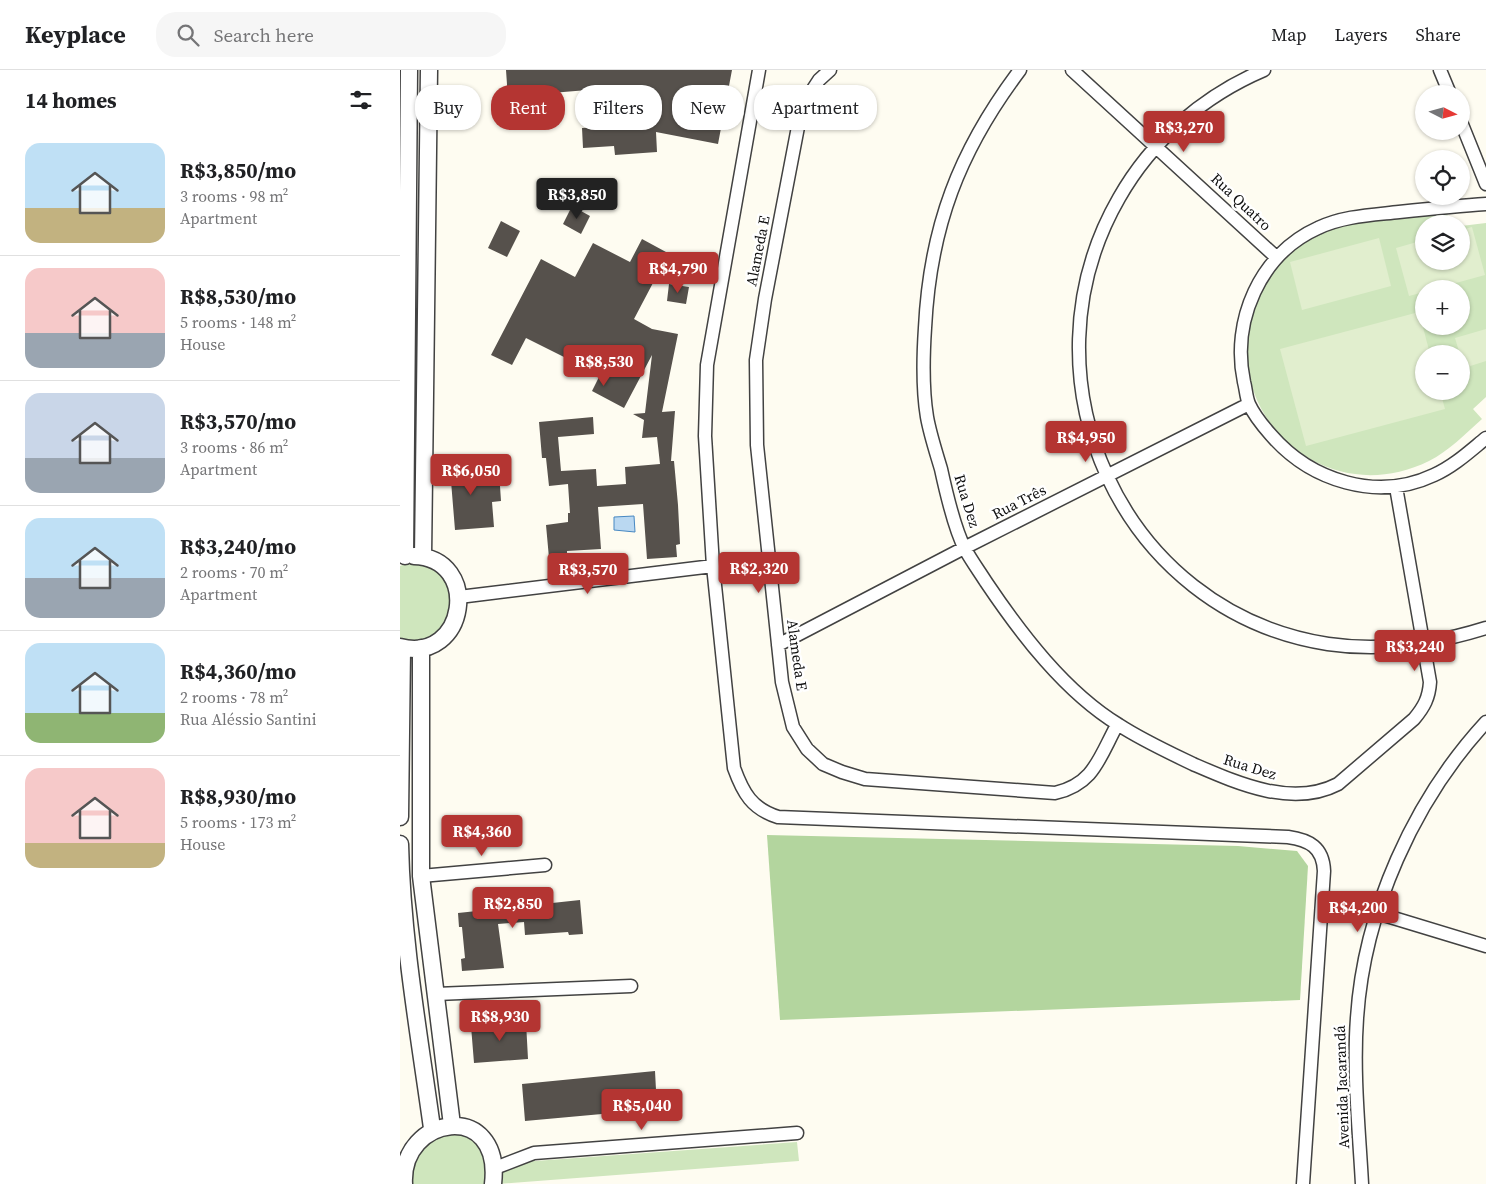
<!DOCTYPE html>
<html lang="en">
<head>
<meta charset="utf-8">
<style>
  body { margin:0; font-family:"Source Serif 4",serif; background:#f6f6f6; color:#202124; height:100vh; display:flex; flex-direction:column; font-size:19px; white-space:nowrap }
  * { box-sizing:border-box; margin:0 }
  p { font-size:16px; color:#757577 }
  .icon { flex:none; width:28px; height:28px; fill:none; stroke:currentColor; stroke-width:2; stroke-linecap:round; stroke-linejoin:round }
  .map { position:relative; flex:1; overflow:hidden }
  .drawer { display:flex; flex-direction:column; background:#fff; width:400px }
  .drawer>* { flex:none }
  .top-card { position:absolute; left:15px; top:15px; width:475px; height:45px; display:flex; gap:10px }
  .needle { width:32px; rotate:96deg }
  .fabs { position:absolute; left:1015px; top:15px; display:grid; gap:10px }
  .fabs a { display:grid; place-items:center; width:55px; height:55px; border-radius:50%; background:#fff; box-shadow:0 1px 4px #0004; font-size:25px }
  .price { position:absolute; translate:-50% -42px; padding:0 11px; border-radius:5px; background:#b43532; color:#fff; font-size:16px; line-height:32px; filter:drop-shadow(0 1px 2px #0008) }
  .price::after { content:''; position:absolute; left:50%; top:30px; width:15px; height:11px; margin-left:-8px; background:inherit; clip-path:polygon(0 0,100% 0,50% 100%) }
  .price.selected { background:#222; color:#fff }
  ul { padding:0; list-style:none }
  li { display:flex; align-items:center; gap:15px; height:125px; padding:0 25px }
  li+li { border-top:1px solid #e0e0e0 }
  li span { display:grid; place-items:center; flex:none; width:140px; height:100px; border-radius:15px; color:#555 }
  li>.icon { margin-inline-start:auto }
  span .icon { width:60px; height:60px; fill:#fffc; stroke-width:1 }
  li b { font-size:21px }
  h2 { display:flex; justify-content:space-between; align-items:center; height:60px; padding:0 25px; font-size:21px }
  .pill { padding:0 18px; border-radius:20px; background:#fff; box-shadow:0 1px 4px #0004; font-size:18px; line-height:45px }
  .pill.selected { background:#b43532; color:#fff }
  header { display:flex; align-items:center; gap:30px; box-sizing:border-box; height:70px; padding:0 25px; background:#fff; border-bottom:1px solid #e0e0e0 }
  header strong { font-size:24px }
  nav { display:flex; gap:28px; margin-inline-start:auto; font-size:18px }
  .search { width:350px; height:45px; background:#f6f6f6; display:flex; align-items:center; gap:12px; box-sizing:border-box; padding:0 18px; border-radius:20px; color:#757577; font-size:19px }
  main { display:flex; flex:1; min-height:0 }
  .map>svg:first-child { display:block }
</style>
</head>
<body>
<header>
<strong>Keyplace</strong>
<div class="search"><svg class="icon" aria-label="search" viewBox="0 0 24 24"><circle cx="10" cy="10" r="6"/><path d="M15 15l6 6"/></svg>Search here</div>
<nav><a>Map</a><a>Layers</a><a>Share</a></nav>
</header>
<main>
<section class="drawer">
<h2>14 homes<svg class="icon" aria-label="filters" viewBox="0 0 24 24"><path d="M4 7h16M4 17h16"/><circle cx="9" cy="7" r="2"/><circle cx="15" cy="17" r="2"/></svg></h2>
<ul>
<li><span style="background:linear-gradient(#bfe0f5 65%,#c2b280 0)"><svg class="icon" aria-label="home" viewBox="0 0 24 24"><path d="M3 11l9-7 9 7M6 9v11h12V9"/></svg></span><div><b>R$3,850/mo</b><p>3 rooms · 98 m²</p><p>Apartment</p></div></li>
<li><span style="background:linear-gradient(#f6c9c9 65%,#9aa5b1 0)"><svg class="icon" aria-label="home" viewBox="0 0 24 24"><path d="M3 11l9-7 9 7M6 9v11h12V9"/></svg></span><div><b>R$8,530/mo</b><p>5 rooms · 148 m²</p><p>House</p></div></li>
<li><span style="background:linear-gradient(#c9d6e8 65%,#9aa5b1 0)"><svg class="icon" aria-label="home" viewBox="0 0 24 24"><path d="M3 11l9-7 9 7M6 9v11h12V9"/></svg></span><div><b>R$3,570/mo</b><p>3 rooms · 86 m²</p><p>Apartment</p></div></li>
<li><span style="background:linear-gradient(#bfe0f5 60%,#9aa5b1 0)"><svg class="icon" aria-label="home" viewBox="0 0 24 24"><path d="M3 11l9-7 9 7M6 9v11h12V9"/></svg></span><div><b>R$3,240/mo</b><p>2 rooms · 70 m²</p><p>Apartment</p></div></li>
<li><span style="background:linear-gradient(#bfe0f5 70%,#8fb573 0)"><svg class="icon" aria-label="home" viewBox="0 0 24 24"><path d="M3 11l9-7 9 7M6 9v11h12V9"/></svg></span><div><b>R$4,360/mo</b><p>2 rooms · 78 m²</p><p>Rua Aléssio Santini</p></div></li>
<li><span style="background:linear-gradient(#f6c9c9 75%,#c2b280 0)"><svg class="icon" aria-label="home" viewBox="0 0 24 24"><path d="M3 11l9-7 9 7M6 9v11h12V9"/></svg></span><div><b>R$8,930/mo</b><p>5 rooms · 173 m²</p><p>House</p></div></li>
</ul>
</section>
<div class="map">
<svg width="1086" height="1114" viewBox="0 0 1086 1114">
  <rect width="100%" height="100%" fill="#fefcf1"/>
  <!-- green -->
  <path fill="#cfe6bd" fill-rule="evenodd" d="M1047 142 1049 154H1024V191H1061V156L1086 153V327L1073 339 1082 349C1065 364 1049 381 1029 391 915 447 802 326 864 215 873 198 889 177 907 168 951 147 1000 147 1047 142ZM1024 219H1061V256H1024ZM1024 284H1061V321H1024Z
    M7 493C19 494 31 495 40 504 63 526 50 565 20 572 14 573 6 571 0 570V496Z
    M61 1063C87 1078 86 1086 86 1114H12C16 1068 16 1069 61 1063Z
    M397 1072 399 1091 97 1114 104 1101 121 1092Z"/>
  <!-- forest -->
  <path fill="#b3d59e" d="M367 765 838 776 897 781 908 796 900 930 380 950Z"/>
  <!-- pitch -->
  <path fill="#e1eece" d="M1072 157 1085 205 1034 219H1024V222L1009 226 996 178 1024 170V191H1061V160Z
    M979 168 991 216 902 240 890 192Z
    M1019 242 1030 284H1024V321H1040L1045 339 906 376 880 279Z
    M1086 259V291L1064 298 1055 268Z"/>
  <!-- water -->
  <path fill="#bad8f1" stroke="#4788c2" d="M234 446 235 462 214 460V447Z"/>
  <!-- building -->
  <path fill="#56514c" d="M106 0H332L318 74 256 62 257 82 215 85 214 76 183 78 182 58 215 56 212 18 139 24 142 56 110 58Z
    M172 136 190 146 181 164 163 154Z
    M101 151 120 161 107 187 88 178Z
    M242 169 266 182 250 211H254L234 249 252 259 278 264 262 342 275 341 271 391H274L278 435 280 474 276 475 277 487 247 489 243 434 198 437 201 479 167 481V486L149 488 146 455 168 452V443H170L168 414 149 416 146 388H142L139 352 193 347 194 364 158 367 161 401 196 399 197 416 226 414 225 397 260 394 257 367 242 368 244 350 233 344 245 343 252 285 224 338 192 321 204 297 169 278 164 287 126 268 112 295 91 285 141 189 175 207 193 173 230 192Z
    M269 214 289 217 286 234 267 231Z
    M66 395 67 404 99 401 101 431 92 432 94 457 55 460 51 411 34 412V398Z
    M180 830 183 864 169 865 168 862 125 865 124 852 98 854 104 898 62 901 61 889 65 888 62 857H59L58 843Z
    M126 952 128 989 74 993 71 956Z
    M255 1001 257 1039 125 1051 122 1014Z"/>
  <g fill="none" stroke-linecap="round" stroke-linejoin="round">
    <defs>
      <path id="minor" d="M359 0 307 295 305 366 313 496 334 698C343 723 352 739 378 747L888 767C909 770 923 777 924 801L903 1114
        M430 0 419 10 402 36 365 229 356 290 357 375 382 612 393 657 407 679 423 694 442 702 465 709 655 723C694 714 699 688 717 655
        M620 0C559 81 530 157 525 258 523 288 522 317 527 347 530 364 536 382 541 399 546 422 554 458 565 479 571 490 579 501 586 512 621 564 665 622 719 655 742 670 768 682 793 694 837 713 892 738 938 714L1014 649C1024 637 1029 628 1030 612L996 417
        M672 0 876 187
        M864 0C803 26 752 70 719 128 616 307 721 542 928 574 982 582 1035 574 1086 558
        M1040 0 1050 24
        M1061 52 1086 114
        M1086 134C1057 136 1028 139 999 142 972 145 943 146 918 158 860 184 831 251 844 312 846 319 846 327 849 334 854 345 863 356 871 365 911 411 977 432 1034 405 1054 396 1070 381 1086 368
        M59 527 313 496
        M378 575 564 478 849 334
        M21 806 145 795
        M977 843 1086 876
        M36 924 231 916
        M95 1098 134 1083 397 1063
        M962 1114C959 1059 953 1003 957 948 964 841 1014 730 1086 652"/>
      <path id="tertiary" d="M5 486 9 0
        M23 487 29 0
        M0 577C67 594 82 488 14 486
        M21 578V806L52 1055
        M0 747 2 578
        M0 774C2 869 19 964 32 1058
        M4 1114C0 1045 103 1029 93 1114"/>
    </defs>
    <!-- minor casing -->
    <use href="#minor" stroke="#424242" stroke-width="15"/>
    <!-- tertiary casing -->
    <use href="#tertiary" stroke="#424242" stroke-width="19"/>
    <!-- minor -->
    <use href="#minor" stroke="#fff" stroke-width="12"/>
    <!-- tertiary -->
    <use href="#tertiary" stroke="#fff" stroke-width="16"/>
  </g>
  <g text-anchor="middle" stroke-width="5" stroke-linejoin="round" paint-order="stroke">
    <!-- street labels -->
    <g font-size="15" fill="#0f0f0f" stroke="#fff">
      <text transform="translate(841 132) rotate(43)" y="5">Rua Quatro</text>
      <text transform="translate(358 181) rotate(-79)" y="5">Alameda E</text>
      <text transform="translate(567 431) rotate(73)" y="5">Rua Dez</text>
      <text transform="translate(619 432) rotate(-27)" y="5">Rua Três</text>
      <text transform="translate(397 585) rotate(82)" y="5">Alameda E</text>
      <text transform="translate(850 697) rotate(17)" y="5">Rua Dez</text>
      <text transform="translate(942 1017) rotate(-92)" y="5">Avenida Jacarandá</text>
    </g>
  </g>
</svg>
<div class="fabs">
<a><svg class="needle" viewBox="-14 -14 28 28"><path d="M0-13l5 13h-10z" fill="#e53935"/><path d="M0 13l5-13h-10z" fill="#757577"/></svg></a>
<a><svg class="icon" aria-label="locate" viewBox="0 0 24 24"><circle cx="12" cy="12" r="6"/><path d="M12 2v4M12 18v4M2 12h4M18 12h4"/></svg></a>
<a><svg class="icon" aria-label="layers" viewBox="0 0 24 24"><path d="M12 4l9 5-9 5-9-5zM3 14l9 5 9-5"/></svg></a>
<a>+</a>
<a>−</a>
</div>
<b class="price" style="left:784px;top:83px">R$3,270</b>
<b class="price selected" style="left:177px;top:150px">R$3,850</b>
<b class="price" style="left:278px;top:224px">R$4,790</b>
<b class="price" style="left:204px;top:317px">R$8,530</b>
<b class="price" style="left:686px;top:393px">R$4,950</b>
<b class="price" style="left:71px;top:426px">R$6,050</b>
<b class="price" style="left:359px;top:524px">R$2,320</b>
<b class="price" style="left:188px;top:525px">R$3,570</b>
<b class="price" style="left:1015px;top:602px">R$3,240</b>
<b class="price" style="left:82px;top:787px">R$4,360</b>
<b class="price" style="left:113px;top:859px">R$2,850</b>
<b class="price" style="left:958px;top:863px">R$4,200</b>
<b class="price" style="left:100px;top:972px">R$8,930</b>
<b class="price" style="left:242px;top:1061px">R$5,040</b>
<div class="top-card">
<a class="pill">Buy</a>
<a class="pill selected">Rent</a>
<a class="pill">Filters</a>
<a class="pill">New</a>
<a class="pill">Apartment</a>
</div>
</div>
</main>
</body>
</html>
